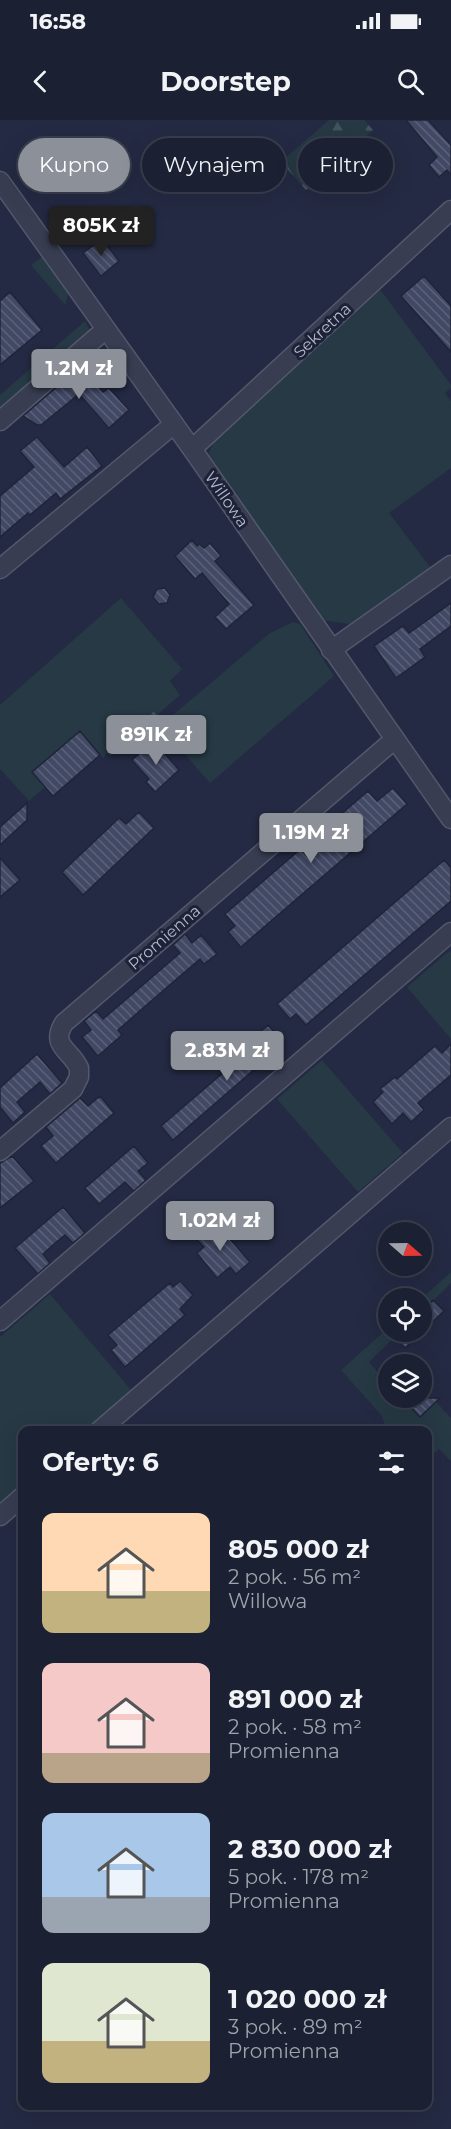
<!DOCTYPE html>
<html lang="pl">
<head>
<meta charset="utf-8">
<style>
  body { margin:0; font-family:Montserrat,sans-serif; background:#282d3e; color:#f1f3f6; height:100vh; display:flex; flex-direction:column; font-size:22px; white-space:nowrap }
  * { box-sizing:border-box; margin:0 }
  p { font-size:20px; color:#a0a3ac }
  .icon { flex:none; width:33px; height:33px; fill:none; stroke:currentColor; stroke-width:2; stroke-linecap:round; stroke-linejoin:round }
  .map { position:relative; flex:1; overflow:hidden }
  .side { position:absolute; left:18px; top:1306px; width:414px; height:684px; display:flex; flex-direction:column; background:#1b2032; border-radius:12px; box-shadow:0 6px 24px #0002,0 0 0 2px #393e4d }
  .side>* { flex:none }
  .top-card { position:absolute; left:18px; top:18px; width:416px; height:54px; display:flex; gap:12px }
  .needle { width:39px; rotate:110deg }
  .tools { position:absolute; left:378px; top:1102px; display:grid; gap:12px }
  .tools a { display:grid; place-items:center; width:54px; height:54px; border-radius:50%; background:#1b2032; box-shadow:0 6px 24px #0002,0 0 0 2px #393e4d; font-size:30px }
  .price { position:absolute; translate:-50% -51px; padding:0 14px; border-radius:6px; background:#8c9099; color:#fff; font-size:20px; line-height:39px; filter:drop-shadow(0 2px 3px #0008) }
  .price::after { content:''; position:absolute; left:50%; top:36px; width:18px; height:14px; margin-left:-9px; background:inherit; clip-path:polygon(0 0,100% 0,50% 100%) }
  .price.selected { background:#222; color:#fff }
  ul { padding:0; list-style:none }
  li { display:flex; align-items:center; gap:18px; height:150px; padding:0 24px }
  li span { display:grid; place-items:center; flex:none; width:168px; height:120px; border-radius:12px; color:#555 }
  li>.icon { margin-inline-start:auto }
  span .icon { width:72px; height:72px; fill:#fffc; stroke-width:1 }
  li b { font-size:26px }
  h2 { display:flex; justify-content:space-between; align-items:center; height:72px; padding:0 24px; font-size:26px }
  .chip { padding:0 21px; border-radius:27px; background:#1b2032; box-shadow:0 6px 24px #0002,0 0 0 2px #393e4d; font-size:21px; line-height:54px }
  .chip.selected { background:#8c9099; color:#fff }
  .status { display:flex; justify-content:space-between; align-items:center; height:42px; padding:0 30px; background:#1b2032; direction:ltr }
  .status svg { height:16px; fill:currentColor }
  header { display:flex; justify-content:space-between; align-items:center; height:78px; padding:0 24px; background:#1b2032; font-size:27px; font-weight:700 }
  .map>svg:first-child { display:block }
</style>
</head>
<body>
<div class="status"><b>16:58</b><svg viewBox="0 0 49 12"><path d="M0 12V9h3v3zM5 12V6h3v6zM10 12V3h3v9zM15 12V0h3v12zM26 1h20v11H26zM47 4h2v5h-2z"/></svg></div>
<header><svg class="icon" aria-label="back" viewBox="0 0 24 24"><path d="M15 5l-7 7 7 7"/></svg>Doorstep<svg class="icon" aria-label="search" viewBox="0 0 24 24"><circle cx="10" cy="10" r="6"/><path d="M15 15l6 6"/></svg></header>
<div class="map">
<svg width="451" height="2009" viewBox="0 0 451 2009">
  <defs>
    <pattern id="forest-firs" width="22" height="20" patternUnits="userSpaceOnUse" patternTransform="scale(1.5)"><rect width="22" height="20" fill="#263944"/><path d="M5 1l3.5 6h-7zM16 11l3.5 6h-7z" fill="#43545e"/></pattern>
    <pattern id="building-back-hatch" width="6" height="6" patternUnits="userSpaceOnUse" patternTransform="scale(1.5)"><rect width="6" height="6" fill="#424965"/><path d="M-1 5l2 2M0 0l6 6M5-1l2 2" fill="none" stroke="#5b617a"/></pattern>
  </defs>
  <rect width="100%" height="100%" fill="#242a43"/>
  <!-- grass -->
  <path fill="#263944" d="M43 136 69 172 65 185 31 145Z
    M379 168 451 265V268L445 273 451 281V348L389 393 431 448 350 504 321 500 206 338 214 322Z
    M85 201 93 216 0 295V275Z
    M121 478 182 549 170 561 180 575 157 595 152 590 144 587 102 620 113 633 110 636 107 633 103 638 80 611 32 652 45 667 29 681 0 649V585Z
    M293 502 300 504 334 556 210 663 160 606 270 513Z
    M449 831 451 833V919L407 867Z
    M322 940 403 1033 358 1072 277 979Z
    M451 1152V1163L422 1192 421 1179Z
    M50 1174 131 1270 84 1311H22V1364L0 1384V1217Z
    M388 1208V1212H400L369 1242 388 1264V1278H402L420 1297 436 1282 451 1298V1341L439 1329 428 1339V1311H387L382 1296 341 1250Z"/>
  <!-- forest -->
  <path fill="url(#forest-firs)" d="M329 0H364L373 10 306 70 281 42Z
    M144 587 152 590 157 595 113 633 102 620 139 589Z"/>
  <!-- building -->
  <path fill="url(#building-back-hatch)" stroke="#1f2439" stroke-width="1.5" d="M406 0H428L451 25V55L447 50 439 57 429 45 437 37Z
    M102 119 119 141 101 156 83 133Z
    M424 156 451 186V232L401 176Z
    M10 172 42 210 0 245V181Z
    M81 246 103 272 109 268 129 290 109 308 79 274 41 305H37L23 296Z
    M37 317 64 347 87 327 102 346 60 379 56 373 30 395 28 393 0 417V376L34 347 20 331Z
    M192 420 197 426 199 424 204 428 210 423 221 436 215 441 254 485 226 509 215 497 229 484 202 453 195 459 175 436Z
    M165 468 170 475 167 483 159 484 153 477 157 469Z
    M451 483V506L420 529 425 537 396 558 374 526 403 506 409 513Z
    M80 611 100 635 53 676 32 652Z
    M154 621 179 650 155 672 146 662 149 659 132 640Z
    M393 668 407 684 241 827 228 812 235 806 225 794 368 671 377 681Z
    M27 683V700L0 725V707Z
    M139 692 154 708 83 775 62 752 119 698 126 704Z
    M0 738 20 760 0 777Z
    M444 740 451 748V781L306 905 296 894 290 899 277 884Z
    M185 814 192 823 201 815 217 834 204 844 200 839 165 869 118 910 122 915 98 936 82 917 91 910 84 901 96 891 103 899 130 876 180 833 173 825Z
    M268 905 284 924 275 931 284 941 272 952 263 942 173 1020 161 1006 260 921 256 916Z
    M451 924V955L418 983 424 990 411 1002 403 993 392 1004 373 982 383 972 380 969 395 957 397 959 435 926 442 933Z
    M37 934 62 963 50 974 40 962 17 982 25 992 13 1003 0 987V968Z
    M100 976 114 993 56 1043 41 1026 53 1016 46 1007 80 978 88 986Z
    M134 1026 148 1043 138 1051 146 1060 134 1071 125 1062 99 1084 85 1068Z
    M12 1036 34 1061 0 1088V1043Z
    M63 1087 85 1113 73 1123 65 1115 54 1124 43 1134 50 1143 38 1154 15 1128Z
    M215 1102 250 1142 236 1154 230 1147 217 1158 197 1133 204 1127 196 1119Z
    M180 1161 193 1175 180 1189 185 1195 125 1247 111 1230 117 1225 108 1215 170 1163 173 1167Z
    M433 1180 444 1191 405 1228 389 1212H422V1192Z
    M402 1278H440L420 1297Z"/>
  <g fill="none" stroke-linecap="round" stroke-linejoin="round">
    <defs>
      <path id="minor" d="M0 61 192 329 451 699
        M0 301 106 209
        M192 329 451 90
        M0 449 174 304
        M331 530 451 445
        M0 1031 73 969 79 957V948C70 929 50 926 64 903L395 619
        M0 1201 451 812
        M99 1311 451 1007
        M0 1396 22 1377"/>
    </defs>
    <!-- minor casing -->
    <use href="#minor" stroke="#53586c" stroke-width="21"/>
    <!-- minor -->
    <use href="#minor" stroke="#383d52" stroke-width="18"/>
  </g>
  <g text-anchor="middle" stroke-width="6" stroke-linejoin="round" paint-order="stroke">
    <!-- street labels -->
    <g font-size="16" fill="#b5b9cc" stroke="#1d2238">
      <text transform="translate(322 210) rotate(-43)" y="6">Sekretna</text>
      <text transform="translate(227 379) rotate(55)" y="6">Willowa</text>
      <text transform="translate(164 817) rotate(-41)" y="6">Promienna</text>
    </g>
  </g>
</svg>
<div class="tools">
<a><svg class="needle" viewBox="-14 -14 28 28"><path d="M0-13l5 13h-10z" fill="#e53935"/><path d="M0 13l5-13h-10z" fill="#a0a3ac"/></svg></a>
<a><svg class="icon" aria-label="locate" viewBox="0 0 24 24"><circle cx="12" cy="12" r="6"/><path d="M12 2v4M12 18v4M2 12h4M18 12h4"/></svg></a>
<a><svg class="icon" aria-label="layers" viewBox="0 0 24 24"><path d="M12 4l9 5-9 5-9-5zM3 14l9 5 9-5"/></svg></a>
</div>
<b class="price selected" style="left:101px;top:137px">805K zł</b>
<b class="price" style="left:79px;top:280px">1.2M zł</b>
<b class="price" style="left:156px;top:646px">891K zł</b>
<b class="price" style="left:311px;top:744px">1.19M zł</b>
<b class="price" style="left:227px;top:962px">2.83M zł</b>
<b class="price" style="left:220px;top:1132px">1.02M zł</b>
<div class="top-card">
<a class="chip selected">Kupno</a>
<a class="chip">Wynajem</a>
<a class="chip">Filtry</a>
</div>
<section class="side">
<h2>Oferty: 6<svg class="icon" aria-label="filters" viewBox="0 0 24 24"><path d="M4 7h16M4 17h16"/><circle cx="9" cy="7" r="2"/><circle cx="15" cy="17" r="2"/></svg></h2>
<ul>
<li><span style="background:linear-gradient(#ffd9b3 65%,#c2b280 0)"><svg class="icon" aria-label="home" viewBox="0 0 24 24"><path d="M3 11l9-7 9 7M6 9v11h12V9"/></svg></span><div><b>805 000 zł</b><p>2 pok. · 56 m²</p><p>Willowa</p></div></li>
<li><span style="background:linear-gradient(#f6c9c9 75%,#b9a48a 0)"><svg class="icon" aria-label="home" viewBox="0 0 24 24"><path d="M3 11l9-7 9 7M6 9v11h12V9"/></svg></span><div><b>891 000 zł</b><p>2 pok. · 58 m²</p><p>Promienna</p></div></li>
<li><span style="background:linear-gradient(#a9c7e8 70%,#9aa5b1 0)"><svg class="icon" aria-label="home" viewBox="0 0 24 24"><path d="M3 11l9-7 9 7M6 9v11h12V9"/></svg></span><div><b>2 830 000 zł</b><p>5 pok. · 178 m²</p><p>Promienna</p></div></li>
<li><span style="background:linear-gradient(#dfe7d0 65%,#c2b280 0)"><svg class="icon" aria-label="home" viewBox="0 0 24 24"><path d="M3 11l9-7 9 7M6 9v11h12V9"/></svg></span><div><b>1 020 000 zł</b><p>3 pok. · 89 m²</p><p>Promienna</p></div></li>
</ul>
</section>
</div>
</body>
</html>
